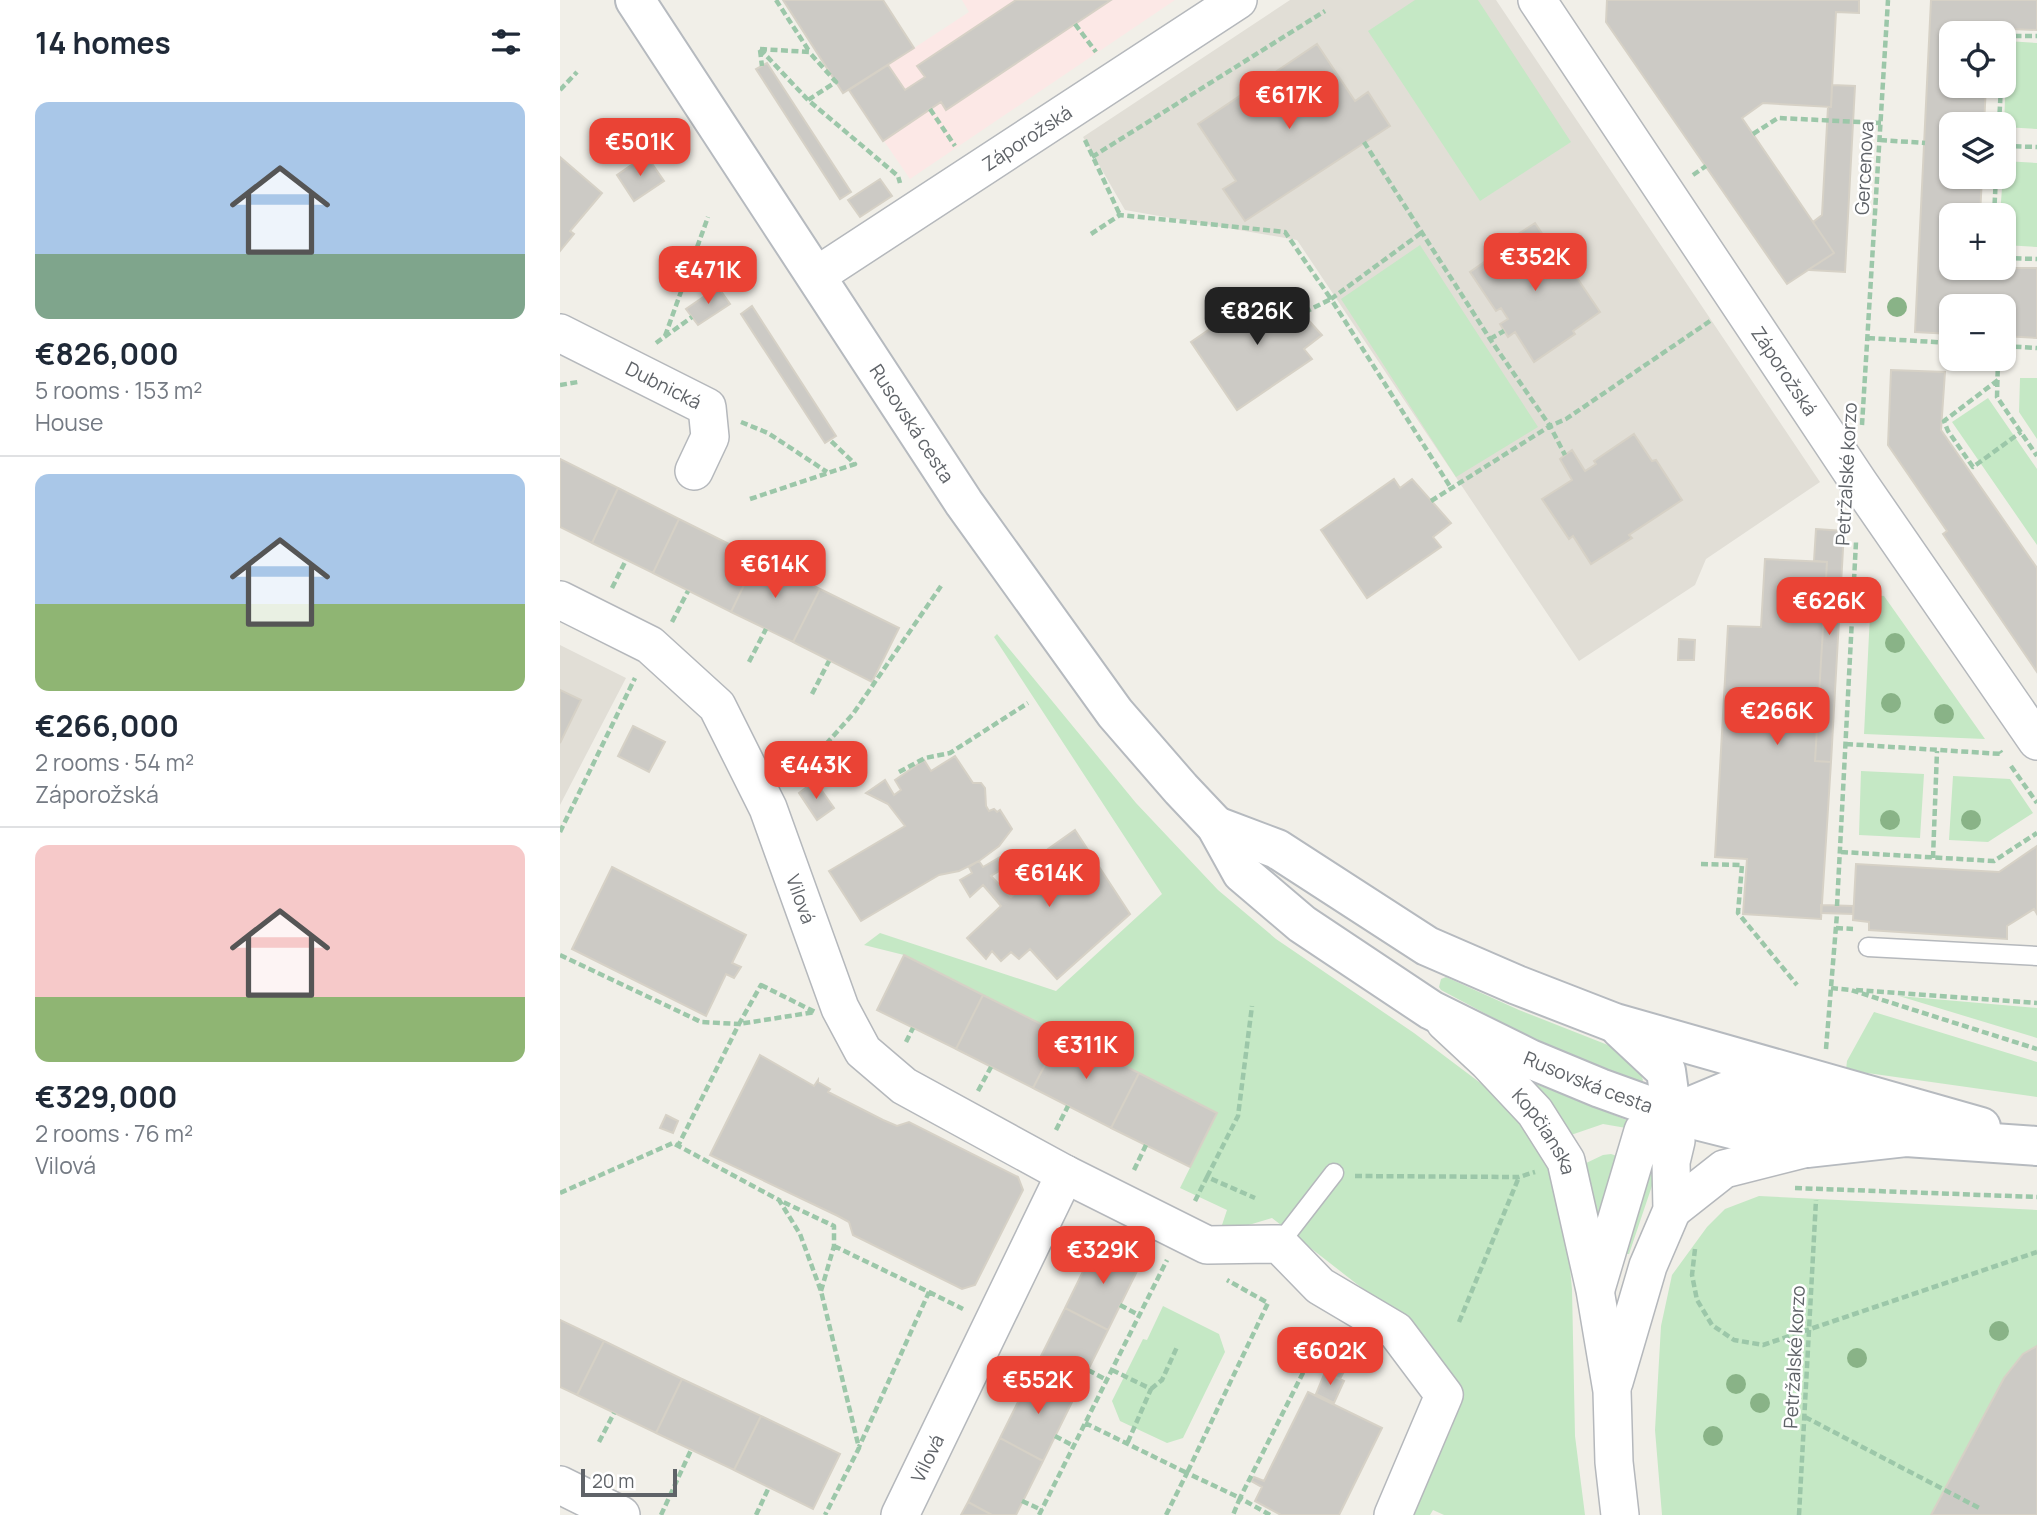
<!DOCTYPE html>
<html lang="en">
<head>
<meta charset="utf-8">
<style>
  body { margin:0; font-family:Manrope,sans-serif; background:#f2f2f3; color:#1f2937; height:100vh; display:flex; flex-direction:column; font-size:26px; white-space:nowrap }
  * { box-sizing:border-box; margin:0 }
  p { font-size:23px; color:#747a83 }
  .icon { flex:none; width:38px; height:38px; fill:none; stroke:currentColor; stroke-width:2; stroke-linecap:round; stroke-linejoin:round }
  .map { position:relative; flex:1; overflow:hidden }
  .panel { display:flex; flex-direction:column; background:#fff; width:560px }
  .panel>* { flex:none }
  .fabs { position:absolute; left:1379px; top:21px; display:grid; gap:14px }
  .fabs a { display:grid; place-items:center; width:77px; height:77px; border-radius:14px; background:#fff; box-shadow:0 2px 5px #0004; font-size:35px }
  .scale { position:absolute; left:21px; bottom:18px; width:96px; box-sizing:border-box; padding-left:7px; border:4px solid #5f6368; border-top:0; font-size:19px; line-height:24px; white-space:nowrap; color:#5f6368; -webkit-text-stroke:5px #fff; paint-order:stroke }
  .price { position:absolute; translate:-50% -60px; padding:0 16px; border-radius:14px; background:#ea4335; color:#fff; font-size:23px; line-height:46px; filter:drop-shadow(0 2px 4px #0008) }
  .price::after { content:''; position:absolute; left:50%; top:42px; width:21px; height:16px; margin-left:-10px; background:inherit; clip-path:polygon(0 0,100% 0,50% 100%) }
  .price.active { background:#222; color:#fff }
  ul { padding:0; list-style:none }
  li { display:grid; align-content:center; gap:14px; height:371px; padding:0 35px }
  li+li { border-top:2px solid #e0e1e3 }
  li span { display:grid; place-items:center; height:217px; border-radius:14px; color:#555 }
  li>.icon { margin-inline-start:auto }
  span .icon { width:126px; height:126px; fill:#fffc; stroke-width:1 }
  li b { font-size:30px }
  h2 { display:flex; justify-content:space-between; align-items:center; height:84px; padding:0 35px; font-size:30px }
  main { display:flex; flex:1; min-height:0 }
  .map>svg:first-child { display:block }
</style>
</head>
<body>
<main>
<section class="panel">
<h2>14 homes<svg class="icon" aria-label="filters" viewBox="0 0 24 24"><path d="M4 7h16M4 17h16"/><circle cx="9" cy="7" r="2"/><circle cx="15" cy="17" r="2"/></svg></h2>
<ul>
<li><span style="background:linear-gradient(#a9c7e8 70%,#7fa58c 0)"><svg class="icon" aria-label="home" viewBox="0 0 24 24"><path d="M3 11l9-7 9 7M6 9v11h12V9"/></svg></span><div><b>€826,000</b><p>5 rooms · 153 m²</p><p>House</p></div></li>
<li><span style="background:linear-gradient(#a9c7e8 60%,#8fb573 0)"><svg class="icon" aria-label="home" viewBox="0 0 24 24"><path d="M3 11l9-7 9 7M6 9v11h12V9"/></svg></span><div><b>€266,000</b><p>2 rooms · 54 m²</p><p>Záporožská</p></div></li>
<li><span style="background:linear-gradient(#f6c9c9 70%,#8fb573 0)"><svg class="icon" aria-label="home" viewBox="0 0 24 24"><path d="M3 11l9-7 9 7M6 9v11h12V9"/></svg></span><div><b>€329,000</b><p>2 rooms · 76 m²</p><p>Vilová</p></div></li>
</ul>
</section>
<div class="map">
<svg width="1477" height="1515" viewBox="0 0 1477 1515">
  <rect width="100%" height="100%" fill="#f1efe8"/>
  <!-- education -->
  <path fill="#e1ded6" d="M730 0H936L1260 482 1146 559 1135 585 1019 661 737 240 565 210 523 137Z
    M0 645 66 678 0 805Z"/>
  <!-- medical -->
  <path fill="#fce8e6" d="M223 0 354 48 409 12 402 0H615L350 179 289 90 283 93Z"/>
  <!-- green -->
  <path fill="#c5e8c5" d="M855 0H918L1011 142 920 201 808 31Z
    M1447 41 1477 43V129L1444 127Z
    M1444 161 1477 163V247L1444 245V215H1440Z
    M860 245 978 427 896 477 781 299Z
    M1460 378H1477V439L1459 412Z
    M1428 398 1477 469V545L1392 422Z
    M1311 595 1324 596 1425 739 1304 734Z
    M437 634 576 803 658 890 716 939 854 1033 947 1103 975 1136 1003 1196 1012 1289 1015 1436 1025 1515H884L873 1510 870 1515H855L853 1510 892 1427 899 1401 890 1372 861 1334 712 1218 682 1227 661 1228 667 1210 620 1188 657 1113 344 955 304 945 320 933 496 991 602 894 434 637Z
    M1301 771 1364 774 1360 838 1299 835Z
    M1393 776 1450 779 1473 813 1428 842 1389 840Z
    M886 977 959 1010 1058 1049 1079 1070 1083 1080 1082 1082 986 1046 881 990 879 987 881 979Z
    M1339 996 1477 1008V1038Z
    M1314 1012 1477 1062V1097L1286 1070 1287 1061Z
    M971 1082 1074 1123 1072 1129 1043 1124 1008 1136Z
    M1051 1154 1063 1158 1043 1223 1036 1222 1033 1195 1022 1165 1043 1155Z
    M1089 1165 1098 1168 1069 1254H1064Z
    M1199 1196 1477 1210V1346L1463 1354 1444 1378 1371 1515H1102L1095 1430 1101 1326 1112 1275 1147 1227 1165 1209Z
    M603 1306 659 1334 665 1352 623 1438 607 1443 560 1421 552 1401 583 1339 587 1340Z"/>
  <!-- building -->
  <path fill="#cccac5" stroke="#d6d1c6" stroke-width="2" d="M223 0H323L354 48 283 93Z
    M456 0H551L386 110 381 102 323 141 289 90 328 65 345 90 365 77 357 66Z
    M1047 0H1299V13L1276 12 1271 107 1203 103 1182 118 1274 253 1227 284 1046 22Z
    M1371 0H1477V30L1428 28V33H1391V86H1426L1424 124H1391V177H1422L1420 215H1391V268H1477V338L1444 336V306H1391V334L1355 332Z
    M757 44 795 101 808 92 830 126 685 221 663 189 676 181 638 124Z
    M207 63 291 192 280 199 196 69Z
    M1272 85 1295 86 1285 272 1248 270 1274 253 1253 222 1262 215 1268 107H1271Z
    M86 155 104 181 74 201 57 175Z
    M0 157 42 193 10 231 14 234 0 251Z
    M320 179 332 196 300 217 288 200Z
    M975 223 1010 275 1013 272 1040 312 1013 331 1015 334 974 362 955 332 948 337 940 324 948 319 941 308 936 311 910 272 937 253 935 249Z
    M158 287 170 304 138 325 126 309Z
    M705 291 710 299 723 292 762 335 744 349 752 359 677 410 631 342Z
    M192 306 276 436 265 443 181 314Z
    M1331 370 1385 372 1381 430 1477 568V672L1383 534 1387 531 1328 445Z
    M1074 434 1092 461 1096 460 1122 500 1069 535 1072 538 1031 564 1013 536 1009 539 982 499 1012 480 1000 459 1005 455 1012 450 1025 471 1036 464 1034 461Z
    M0 459 58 488 32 543 0 527Z
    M834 479 840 488 852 479 891 523 873 537 881 547 807 598 761 530Z
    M58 488 119 519 93 573 32 543Z
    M119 519 197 558 171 612 93 573Z
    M1256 529 1284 531 1271 762 1255 761 1267 562 1254 561Z
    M197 558 260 589 233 642 171 612Z
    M1205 559 1267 562 1255 761 1271 762 1261 919 1183 914 1187 859 1155 857 1168 626 1201 627Z
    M260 589 339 628 312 682 233 642Z
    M1119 639 1135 640 1134 660H1118Z
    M0 690 21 700 0 743Z
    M73 726 105 742 89 772 58 756Z
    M395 756 413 783H421L425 788 426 806 429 811 434 809 437 812 440 810 452 829 439 846 419 861 399 871 379 875 301 921 269 871 345 826 328 804 306 793 325 780 334 795 341 790 335 780 364 760 371 771Z
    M255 781 274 808 257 820 239 793Z
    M515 830 570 914 497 979 470 949 459 959 451 952 441 961 432 951 426 959 407 938 441 906 423 885 410 897 400 880 412 873 409 867 419 861 423 867 440 857 447 866 431 876 451 897 493 858 488 849Z
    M1477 846V914L1474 909 1447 926V939L1309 930V922L1293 920 1296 864 1439 872Z
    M52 867 186 935 172 963 181 967 174 978 166 974 146 1016 12 949Z
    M1261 905 1293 906V914L1261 913Z
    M344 955 423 995 396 1049 317 1010Z
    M423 995 501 1034 473 1088 396 1049Z
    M501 1034 579 1073 551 1128 473 1088Z
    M200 1055 254 1086 258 1080V1082L270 1089 268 1092 323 1120 337 1126 349 1122 458 1177 463 1190 415 1285 402 1289 293 1235 289 1222 278 1216 150 1155Z
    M579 1073 657 1113 630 1167 551 1128Z
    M106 1115 118 1121 113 1133 100 1128Z
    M538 1241 581 1263 548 1330 505 1308Z
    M505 1308 548 1330 516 1394 473 1372Z
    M0 1320 44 1341 17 1395 0 1387Z
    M44 1341 122 1379 96 1433 17 1395Z
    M1477 1346V1515H1371L1444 1378 1463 1354Z
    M773 1354 789 1362 780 1379 765 1372Z
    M473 1372 516 1394 483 1461 440 1438Z
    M765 1372 784 1381 774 1403 756 1394Z
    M122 1379 201 1416 174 1470 96 1433Z
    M748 1392 822 1428 779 1515H721L695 1501 702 1487 691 1481 694 1477 704 1481Z
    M201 1416 280 1454 253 1509 174 1470Z
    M440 1438 483 1461 456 1515H432L408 1502Z
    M408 1502 432 1515H401Z"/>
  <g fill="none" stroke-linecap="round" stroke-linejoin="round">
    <defs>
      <path id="lane" d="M1308 947 1477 956
        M719 1244 774 1173"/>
      <g id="street">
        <path id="s1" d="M977 0 1299 483 1477 741"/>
        <path id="s2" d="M256 276 678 0"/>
        <path id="s3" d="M0 333 147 407 150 437 134 471"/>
        <path id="s4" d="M0 600 90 645 157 706 208 808 280 1008 303 1051 344 1086 505 1174 647 1245 719 1244 760 1286 836 1331 884 1395 833 1515"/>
        <path id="s5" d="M885 1022 928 1062 975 1112 1006 1161 1035 1290 1052 1391 1054 1462 1060 1515"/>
        <path d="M1112 1210 1164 1169 1247 1148"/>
        <path d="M1036 1289 1083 1131 1112 1114 1116 1141 1111 1162 1112 1210 1088 1266 1054 1382"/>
        <path d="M0 1485 61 1515"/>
        <path id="s6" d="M340 1515 505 1174"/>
      </g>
      <g id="secondary">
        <path id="s7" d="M75 0 404 503 555 713 621 789 656 826 682 873 742 924 871 1010 970 1059 1040 1088 1112 1114 1247 1148 1346 1137 1477 1146"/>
        <path d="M656 826 717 849 867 946 957 985 1055 1023 1421 1127"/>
        <path d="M1060 1028 1106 1071 1112 1114"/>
        <path d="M1112 1114 1167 1091 1324 1132"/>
      </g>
    </defs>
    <!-- lane casing -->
    <use href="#lane" stroke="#b5b8bc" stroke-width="21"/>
    <!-- street casing -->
    <use href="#street" stroke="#b5b8bc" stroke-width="40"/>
    <!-- secondary casing -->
    <use href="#secondary" stroke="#b6babf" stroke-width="42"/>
    <!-- path -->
    <path stroke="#9cc7a9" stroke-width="4.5" stroke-dasharray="7 3.5" stroke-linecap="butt" d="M216 0 249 51
      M515 24 536 52
      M1444 36H1477
      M200 49 248 100 338 176 340 183
      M200 49 249 52 276 82 248 100
      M200 50 202 66
      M0 90 17 72
      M370 109 395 146
      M1439 124 1441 86
      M1193 134 1218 118 1321 123
      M525 140 560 215
      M1320 140 1365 143
      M804 142 930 339 990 426 1005 455
      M1444 146 1477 147
      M532 157 765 11
      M1133 175 1146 166
      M1434 215 1436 177
      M861 233 771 299 891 488
      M531 234 560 215 725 232 771 299 741 314
      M1444 258 1477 259
      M105 336 148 217
      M1308 338 1391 343
      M930 339 944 331
      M96 343 132 317
      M1444 346 1477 348
      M1438 359 1437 397 1477 456
      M1438 380 1384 421 1388 431 1413 467 1461 432
      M0 385 18 382
      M181 422 208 433 267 472
      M1302 425 1328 0
      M190 499 295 464 270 440
      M871 501 990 426 1006 419 1150 321
      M52 588 66 560
      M112 622 128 591
      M189 662 206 629
      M252 694 269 661
      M1286 744 1442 754 1440 751
      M1451 766 1477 803
      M339 772 365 758 390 753 468 703
      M231 783 293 714 381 586
      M0 832 75 678
      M1281 852 1434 861 1477 833
      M1373 858 1377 751
      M1141 864 1182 865 1178 913 1237 985
      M1277 906 1296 542
      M1276 928 1293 929
      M0 955 141 1022 179 1024 118 1146
      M201 985 255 1012 179 1024Z
      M1271 988 1291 990 1477 1049
      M1296 990 1477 1003
      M346 1042 353 1028
      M1266 1049 1277 914
      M418 1091 431 1067
      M496 1130 508 1106
      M574 1170 586 1145
      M795 1176 959 1177 975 1172
      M647 1177 678 1116 692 1006
      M1235 1188 1477 1197
      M0 1193 113 1143 219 1200
      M635 1201 647 1177 695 1198
      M274 1246 369 1292 299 1447
      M1135 1249 1132 1275 1137 1300 1152 1325 1174 1340 1203 1345 1477 1252
      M261 1291 274 1246V1226L219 1200 240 1234 261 1291 299 1448 265 1515
      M369 1292 403 1309
      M560 1305 579 1315
      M899 1322 959 1177
      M528 1370 547 1380
      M552 1370 591 1389 567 1444
      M591 1389 602 1380 617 1347
      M1245 1417 1421 1509
      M525 1423 627 1473 708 1303 667 1280
      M495 1436 514 1446
      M39 1442 54 1413
      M462 1501 482 1510
      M101 1515 131 1450
      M196 1515 209 1487
      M479 1515 607 1260
      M606 1515 627 1473 680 1498 673 1515
      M710 1515 680 1498 758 1343 775 1335
      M1239 1515 1256 1200"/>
    <!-- lane -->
    <use href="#lane" stroke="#fff" stroke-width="18"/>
    <!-- street -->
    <use href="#street" stroke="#fff" stroke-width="37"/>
    <!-- secondary -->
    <use href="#secondary" stroke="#fff" stroke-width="38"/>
  </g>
  <!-- trees -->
  <g fill="#89b387">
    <circle cx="1337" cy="307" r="10"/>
    <circle cx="1335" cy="643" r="10"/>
    <circle cx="1331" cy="703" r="10"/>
    <circle cx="1384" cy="714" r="10"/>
    <circle cx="1330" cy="820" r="10"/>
    <circle cx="1411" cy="820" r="10"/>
    <circle cx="1439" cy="1331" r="10"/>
    <circle cx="1297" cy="1358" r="10"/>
    <circle cx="1176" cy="1384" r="10"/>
    <circle cx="1200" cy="1403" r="10"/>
    <circle cx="1153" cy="1436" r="10"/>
  </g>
  <g text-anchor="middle" stroke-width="5" stroke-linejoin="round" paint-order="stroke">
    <!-- street labels -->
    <g font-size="19" fill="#5f6368" stroke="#fff">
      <text dy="7" stroke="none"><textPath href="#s2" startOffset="252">Záporožská</textPath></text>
      <text transform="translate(1304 168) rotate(-87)" y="7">Gercenova</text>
      <text dy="7" stroke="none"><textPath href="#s1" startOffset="446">Záporožská</textPath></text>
      <text dy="7" stroke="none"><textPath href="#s3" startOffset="116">Dubnická</textPath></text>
      <text dy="7" stroke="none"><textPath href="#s7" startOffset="506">Rusovská cesta</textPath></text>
      <text transform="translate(1286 474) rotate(-87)" y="7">Petržalské korzo</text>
      <text dy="7" stroke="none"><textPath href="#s4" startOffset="402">Vilová</textPath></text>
      <text dy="7" stroke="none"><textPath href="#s7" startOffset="1472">Rusovská cesta</textPath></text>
      <text dy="7" stroke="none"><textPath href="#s5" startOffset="149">Kopčianska</textPath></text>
      <text transform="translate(1234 1357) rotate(-87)" y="7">Petržalské korzo</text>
      <text dy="7" stroke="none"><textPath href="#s6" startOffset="63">Vilová</textPath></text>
    </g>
  </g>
</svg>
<div class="fabs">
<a><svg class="icon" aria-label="locate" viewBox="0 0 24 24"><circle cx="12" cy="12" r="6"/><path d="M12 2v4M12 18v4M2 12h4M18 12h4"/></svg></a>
<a><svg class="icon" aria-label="layers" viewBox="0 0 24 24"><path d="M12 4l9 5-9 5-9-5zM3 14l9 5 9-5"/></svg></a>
<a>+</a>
<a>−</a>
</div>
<div class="scale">20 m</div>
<b class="price" style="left:729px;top:131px">€617K</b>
<b class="price" style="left:80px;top:178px">€501K</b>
<b class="price" style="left:975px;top:293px">€352K</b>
<b class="price" style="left:148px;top:306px">€471K</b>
<b class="price active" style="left:697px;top:347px">€826K</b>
<b class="price" style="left:215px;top:600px">€614K</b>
<b class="price" style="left:1269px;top:637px">€626K</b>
<b class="price" style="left:1217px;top:747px">€266K</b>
<b class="price" style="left:256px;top:801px">€443K</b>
<b class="price" style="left:489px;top:909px">€614K</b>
<b class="price" style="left:526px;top:1081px">€311K</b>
<b class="price" style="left:543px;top:1286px">€329K</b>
<b class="price" style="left:770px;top:1387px">€602K</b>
<b class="price" style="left:478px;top:1416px">€552K</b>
</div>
</main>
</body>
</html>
